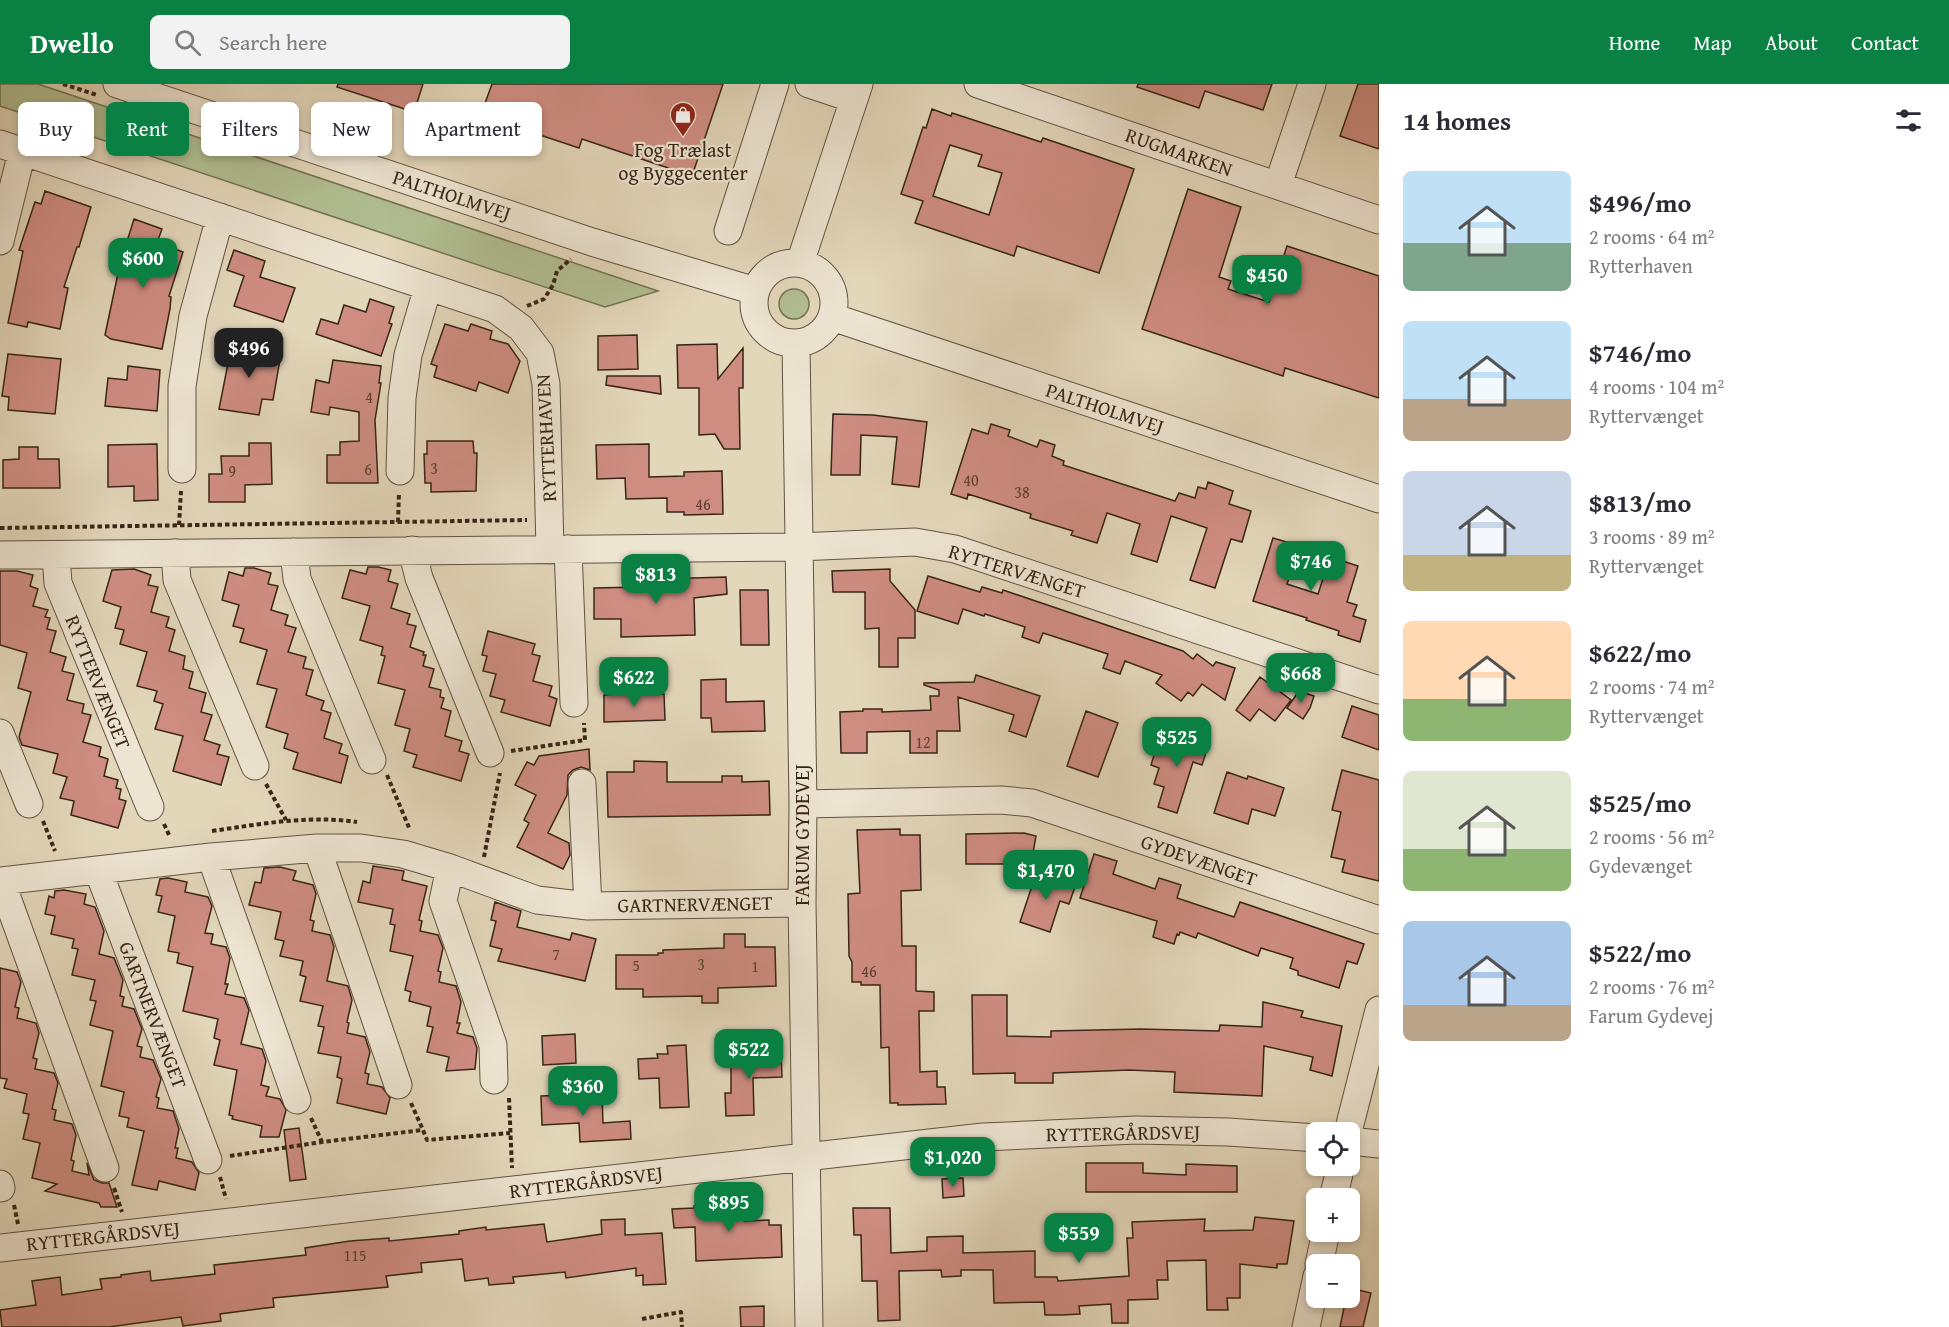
<!DOCTYPE html>
<html lang="en">
<head>
<meta charset="utf-8">
<style>
  body { margin:0; font-family:"Gentium Book Plus",serif; background:#f2f2f3; color:#2b2b33; height:100vh; display:flex; flex-direction:column; font-size:22px; white-space:nowrap }
  * { box-sizing:border-box; margin:0 }
  p { font-size:20px; color:#7c7c81 }
  .icon { flex:none; width:33px; height:33px; fill:none; stroke:currentColor; stroke-width:2; stroke-linecap:round; stroke-linejoin:round }
  .map { position:relative; flex:1; overflow:hidden }
  .side { display:flex; flex-direction:column; background:#fff; width:570px }
  .side>* { flex:none }
  .guide { position:absolute; left:18px; top:18px; width:570px; height:54px; display:flex; gap:12px }
  .buttons { position:absolute; left:1306px; top:1038px; display:grid; gap:12px }
  .buttons a { display:grid; place-items:center; width:54px; height:54px; border-radius:9px; background:#fff; box-shadow:0 3px 9px #0003; font-size:30px }
  .price { position:absolute; translate:-50% -51px; padding:0 14px; border-radius:12px; background:#0b8043; color:#fff; font-size:20px; line-height:39px; filter:drop-shadow(0 2px 3px #0008) }
  .price::after { content:''; position:absolute; left:50%; top:36px; width:18px; height:14px; margin-left:-9px; background:inherit; clip-path:polygon(0 0,100% 0,50% 100%) }
  .price.on { background:#222; color:#fff }
  ul { padding:0; list-style:none }
  li { display:flex; align-items:center; gap:18px; height:150px; padding:0 24px }
  li span { display:grid; place-items:center; flex:none; width:168px; height:120px; border-radius:9px; color:#555 }
  li>.icon { margin-inline-start:auto }
  span .icon { width:72px; height:72px; fill:#fffc; stroke-width:1 }
  li b { font-size:26px }
  h2 { display:flex; justify-content:space-between; align-items:center; height:72px; padding:0 24px; font-size:26px }
  .pill { padding:0 21px; border-radius:9px; background:#fff; box-shadow:0 3px 9px #0003; font-size:21px; line-height:54px }
  .pill.on { background:#0b8043; color:#fff }
  header { display:flex; align-items:center; gap:36px; box-sizing:border-box; height:84px; padding:0 30px; background:#0b8043; color:#fff }
  header strong { font-size:28px }
  nav { display:flex; gap:33px; margin-inline-start:auto; font-size:21px }
  .search { width:420px; height:54px; background:#f2f2f3; display:flex; align-items:center; gap:15px; box-sizing:border-box; padding:0 21px; border-radius:9px; color:#7c7c81; font-size:22px }
  main { display:flex; flex:1; min-height:0 }
  .map>svg:first-child { display:block }
</style>
</head>
<body>
<header>
<strong>Dwello</strong>
<div class="search"><svg class="icon" aria-label="search" viewBox="0 0 24 24"><circle cx="10" cy="10" r="6"/><path d="M15 15l6 6"/></svg>Search here</div>
<nav><a>Home</a><a>Map</a><a>About</a><a>Contact</a></nav>
</header>
<main>
<div class="map">
<svg width="1379" height="1243" viewBox="0 0 1379 1243">
  <rect width="100%" height="100%" fill="#e3d7ba"/>
  <filter id="stains"><feTurbulence type="fractalNoise" baseFrequency=".00333" numOctaves="4"/><feColorMatrix values="0 0 0 0 .2 0 0 0 0 .09 0 0 0 0 .02 0 0 0 .5 -.17"/></filter>
  <radialGradient id="worn" r=".72"><stop offset=".6" stop-color="#630" stop-opacity="0"/><stop offset="1" stop-color="#630" stop-opacity=".3"/></radialGradient>
  <!-- green -->
  <path fill="#b1bf92" stroke="#747254" stroke-width="1.5" d="M0 0H38L658 207 605 223 0 22Z
    M779 220a15 15 0 1 1 30 0a15 15 0 1 1-30 0Z"/>
  <!-- building -->
  <path fill="#cf8d82" stroke="#382516" stroke-width="1.5" fill-rule="evenodd" d="M338 0H423L414 28 337 3Z
    M492 0H723L692 92 582 55 579 64 510 41 513 32 484 22Z
    M1138 0H1272L1263 26 1205 7 1199 24 1137 3Z
    M1358 0H1379V65L1340 52Z
    M932 25 951 32 952 29 1041 58 1043 54 1134 85 1099 189 1017 162 1014 172 915 139 923 117 901 110 923 43 926 44ZM950 61 982 71 978 82 1002 89 989 131 933 112Z
    M1188 105 1241 123 1219 193 1231 197 1228 205 1269 218 1287 162 1379 192V314L1285 284 1283 292 1142 245Z
    M45 107 91 123 79 163H77L64 203 68 204 60 245 28 238 27 243 8 239 23 167 19 166 35 118 41 120Z
    M134 135 162 145 157 159 183 168 169 212 171 213 170 225 162 265 111 255 105 251 120 180Z
    M234 166 265 177 260 193 295 204 283 238 234 222 244 192 227 186Z
    M370 215 394 223 389 239 392 240 381 272 316 250 321 235 338 240 344 221 366 228Z
    M445 240 468 247 471 240 492 247 490 255 508 260 520 277 508 309 479 298 476 307 434 293 437 282 431 280Z
    M637 251 638 285 598 286V252Z
    M232 259 259 263 258 267 281 270 273 316 262 315 259 331 219 325Z
    M717 260 718 295 743 264V304H739L740 365H724L715 350 699 351V304H678L677 261Z
    M8 270 61 275 55 330 8 326 9 313 2 312Z
    M333 276 381 282 379 299H381L375 336 378 399H327V371H340V358L359 357V328L330 323 329 331 311 328 316 296 329 299Z
    M128 282 160 286 157 327 105 322 108 294 127 296Z
    M607 292H660L661 310 606 301Z
    M833 330 873 331 927 338 919 403 892 400 897 353 861 351 860 391H831Z
    M991 340 1010 346 1008 352 1037 363 1040 356 1055 361 1052 372 1064 377 1063 381 1175 417 1179 409 1195 414 1198 403 1206 405 1208 398 1233 407 1229 420 1251 427 1242 458 1231 455 1215 504 1190 496 1207 444 1171 432 1157 478 1131 470 1140 440 1107 429 1097 459 1071 451 1073 447 1030 434 1031 430 968 410 967 415 951 410 972 345 988 350Z
    M427 357H473L474 369H477L476 407 431 408V399H425L424 370H427Z
    M249 359H271L272 400 245 401V418H209V390H222L221 372H249Z
    M157 360 158 416 134 417V402L108 403V361Z
    M649 360V393L684 392V388L722 387 723 430 684 431V428H667V414L626 415 625 394 597 395 596 361Z
    M19 363H38V375H59L60 404H3V376L19 375Z
    M1273 454 1300 462 1287 500 1318 510 1330 473 1358 482 1347 518 1357 521 1353 532 1366 536 1360 558 1338 551 1339 547 1306 536 1307 534 1253 517Z
    M368 483H378L391 486 388 497 398 500 391 524 410 530 407 540 416 542 410 563 424 568 423 571H426L423 582 434 585 429 603 441 606 440 613 444 614 441 624 451 627 445 652 462 657 459 667 469 670 461 697 413 683 417 671 404 667 410 645 395 641 405 606 378 599 385 572 381 571 383 563 360 556 370 522 342 514 350 486 366 490Z
    M245 484H254L271 489 268 500 278 502 271 526 288 531 285 541 296 544 288 568 306 573 303 584 313 586 306 611 324 617 321 626 331 629 324 654 342 660 339 669 348 672 341 699 293 685 298 669 284 664 288 650 266 643 277 605 257 600 267 566 240 558 244 545 233 542 239 521 222 516 229 488 243 492Z
    M134 485 151 491 148 501 158 503 151 528 169 533 166 543 175 546 169 567 185 572 183 585 193 588 189 604 206 609 201 628 212 631 204 656 220 661 217 670 229 673 221 701 173 687 183 652 155 645 163 620 154 617 157 607 137 602 147 568 120 560 124 546 115 544 121 523 103 517 112 486Z
    M890 485V497L915 526V554H898V583H879V544L865 545V508H833L832 487Z
    M0 487H17L33 491 30 502 38 505 33 522 48 526 45 533 50 534 47 545 56 547 50 568 66 573 62 587 74 590 67 616 84 620 82 629 91 631 83 658 101 663 99 672 108 675 104 692 118 696 116 704 121 705 119 715 126 717 118 744 71 731 74 717 60 714 67 693 53 689 58 670 22 661 19 653 31 608 18 604 27 569 0 561Z
    M928 492 980 508 982 503 1002 509 1003 506 1183 567 1193 575 1197 570 1213 582 1216 578 1235 584 1225 616 1202 600 1193 612 1188 608 1181 617 1156 599 1162 591 1125 577 1120 590 1103 584 1108 570 1043 549 1039 559 1022 553 1025 543 985 530 984 532 963 525 958 540 917 527Z
    M659 493V495L726 493 727 510 694 514 695 551 621 553V535H594V504L640 503V494Z
    M740 506H768L769 561H741Z
    M488 547 535 560 532 570 540 572 533 597 552 602 549 612 557 615 550 642 501 628 505 616 490 612 496 590 483 587 487 572 482 571Z
    M976 591 1040 612 1026 653 1009 647 1014 631 958 613 960 647H937V669H910V647L867 648V669H841L840 628 863 627V625H882V628L931 626 930 612H939V606L924 601V599L974 598Z
    M1260 593 1291 616 1275 637 1259 625 1250 637 1236 626Z
    M726 595V618L764 617 765 647 712 648 711 634H701V596Z
    M1299 607 1314 612 1310 624 1303 635 1287 624Z
    M664 610 665 636 604 638V611Z
    M1352 622 1379 631V666L1342 653Z
    M1086 627 1118 639 1098 693 1067 682Z
    M1178 649 1209 659 1202 681 1193 678 1177 729 1158 723 1164 703 1154 700 1159 684 1151 681 1158 658 1174 663Z
    M589 665 590 686 581 683 573 686 568 691 567 711 548 749 569 759 570 771 563 785 517 763 529 739 524 736 536 711 515 701 527 678 534 681 539 672Z
    M634 677 667 678V698H722V692H742V698L769 697 770 731 608 733 607 688H634Z
    M1342 686 1379 696V797L1342 788 1345 776 1331 773 1341 728 1332 726Z
    M1227 688 1247 695 1248 692 1284 704 1275 732 1252 725 1248 740 1214 729Z
    M900 745V751H920L921 806 901 807 902 862H916V907L934 908V927H919L920 988 937 987V1003H945L946 1020 898 1021V1019H890L889 963 881 964 880 901H861V898H852V878L849 872 848 810 860 809 857 746Z
    M1024 749 1036 752 1031 780H966V750Z
    M1094 770 1117 777 1113 790 1155 805 1159 794 1181 801 1177 814 1234 833 1240 818 1364 860 1357 880 1347 877 1339 904 1298 891V887L1290 884 1293 874 1261 864 1258 872 1198 849 1196 854 1180 848 1179 851 1177 850 1174 860 1153 853 1157 837 1080 814Z
    M373 782 404 787 402 796 427 802 419 836 422 837 420 847 438 851 443 864 438 887 441 888 439 898 456 902 461 918 457 939H460L457 949 473 953 477 964 475 985 446 987 449 973 427 968 433 943 427 942 431 923 409 917 411 908 405 906 413 872 390 867 395 841 390 840 393 825 358 818 363 797 370 799Z
    M280 783 296 787 293 796 313 801 316 810 310 836 314 837 312 847 330 851 334 863 327 897 348 902 352 916 347 938 349 939 347 949 365 953 370 968 365 989 369 990 367 1000 382 1003 390 1014 386 1030 337 1019 342 995 337 993 341 973 318 969 324 943 318 942 323 922 300 917 306 893 300 891 303 877 280 872 284 857 275 855 281 828 249 821 255 798 261 799 264 784Z
    M1036 790 1076 800 1069 820 1060 817 1050 848 1020 838Z
    M168 794 187 798 185 808 208 813 212 822 205 849 213 850 211 860 226 863 230 874 225 900H228L225 910 244 914 249 926 241 960 262 965 266 977 261 1001 269 1003 266 1012 280 1015 286 1026 279 1053H260L262 1042 232 1035 233 1032 229 1031 237 986 214 981 220 956 214 954 218 935 183 927 193 883 177 879 179 869 168 867 175 832 158 828 162 812 156 811 160 795Z
    M64 806 86 810 84 820 95 823 104 847 99 870 114 874 123 896 120 912 124 913 122 922 134 925 142 945 137 962 142 963 140 973 153 976 161 995 156 1013 159 1014 157 1024 173 1027 179 1045 175 1064H178L176 1074 192 1078 199 1089 195 1106 159 1097 157 1106 132 1101 144 1047 127 1043 129 1034 119 1032 124 1008 101 1002 113 947 90 941 96 917 90 916 95 896 72 891 78 865 72 864 74 855 51 850 55 832 45 830 49 812 54 814 55 807Z
    M495 818 521 827 517 843 570 856 572 849 596 855 585 897 498 877 502 865 490 862 496 837 491 836Z
    M724 850H745V863H775L776 902 718 904V919H702V912L643 913V905H616V871H658V869H663V866L724 864Z
    M0 884 17 888 21 898 15 923 19 924 17 934 36 939 39 949 33 974 37 975 35 985 54 989 58 999 52 1025 56 1026 54 1036 72 1040 76 1051 71 1076 74 1077 72 1087 89 1091 87 1079 94 1096 102 1099H109L117 1123H101L99 1119 45 1107 57 1100 32 1094 40 1059 23 1055 29 1030 23 1029 27 1010 4 1004 7 995 0 994Z
    M972 911H1007V952L1051 953V947L1141 945 1219 947 1220 941 1262 943 1263 918 1303 927 1301 933 1342 942 1332 992 1310 986 1313 973 1264 962 1262 1012 1174 1008 1175 988 1129 986 1053 989V999H1015V989L973 990Z
    M575 950 576 979 543 981 542 952Z
    M686 961 689 1023 660 1024 659 994 639 995 638 975 658 974 657 970H668L667 962Z
    M781 969 782 993 753 994 754 1031 726 1032 725 1009H731V971Z
    M602 1010 603 1039 630 1037 631 1055 580 1058 579 1039 542 1041 541 1012Z
    M299 1044 306 1095 290 1097 284 1046Z
    M1086 1079H1143V1089L1186 1091V1080L1237 1082V1108H1086Z
    M963 1094 964 1112 943 1114 942 1095Z
    M743 1121 744 1137 769 1136V1141H781L782 1173 696 1177 695 1143 674 1144 672 1125 694 1124V1122Z
    M853 1124H890L891 1169 927 1167V1153L963 1152V1169L1035 1167V1193H1057L1058 1197 1129 1192 1127 1154H1133L1132 1138 1205 1135 1204 1147 1253 1146 1255 1133 1294 1137 1287 1180H1277V1184L1240 1180V1214H1227L1228 1226H1207L1206 1176 1167 1177 1168 1196H1157L1158 1215 1128 1216V1239H1112L1111 1220 1079 1222 1080 1230 1062 1231H1045L1044 1218 994 1219 993 1186H961V1192L942 1193 941 1186 899 1187 900 1236 878 1237 877 1197H862L861 1151H854Z
    M625 1135V1151L662 1149 666 1200 643 1201V1191L636 1192V1184L566 1194 565 1188 513 1193 514 1199 489 1201 488 1194 465 1197 462 1175 421 1179 422 1188 386 1192 388 1203 273 1214 274 1223 220 1230 221 1237 183 1242 181 1233 109 1243H2L0 1226 36 1221 32 1197 60 1193 62 1211 102 1205 100 1195 121 1193V1191L150 1187 151 1197 215 1190 214 1181 306 1171 305 1164 350 1157 389 1154V1157L459 1150V1147L486 1143V1146L544 1140 547 1158 602 1150 601 1136Z
    M1350 1204 1371 1209 1363 1243H1340L1346 1214H1350Z
    M764 1222V1243H741L740 1223Z"/>
  <g fill="none" stroke-linecap="round" stroke-linejoin="round">
    <defs>
      <path id="minor" d="M117 0 592 158 755 207
        M809 0 854 15
        M978 0 1379 136
        M0 60 495 225 521 244 540 269 546 300 550 466
        M1278 101 1312 0
        M728 147 775 0
        M0 157 22 68
        M800 179 859 0
        M754 219a40 40 0 1 1 80 0a40 40 0 1 1-80 0Z
        M832 233 1379 415
        M796 259 803 720 802 819 809 1243
        M182 385V302L193 232 220 133
        M400 387 402 314 408 271 428 203
        M568 465 574 619
        M412 466 419 494 490 669
        M294 468 297 495 372 676
        M175 469 177 496 255 682
        M0 471 798 463 915 458 955 465 1379 606
        M56 471 58 499 150 723
        M0 649 29 720
        M582 699 588 822
        M803 720 1001 716 1032 719 1379 836
        M317 764 398 1001
        M211 773 297 1016
        M450 784 443 817 493 961 494 996
        M98 786 208 1076
        M0 797 211 773 317 764H361L403 770 450 784 537 816 588 822 802 819
        M1 797 105 1084
        M1348 1048 1379 926
        M1350 1057 1379 1060
        M0 1100 1 1104
        M1333 1114 1341 1082
        M0 1164 983 1053 1136 1046 1228 1048 1317 1054
        M1319 1180 1326 1148
        M1306 1243 1317 1192"/>
    </defs>
    <!-- minor casing -->
    <use href="#minor" stroke="#63523f" stroke-width="29"/>
    <!-- path -->
    <path stroke="#382516" stroke-width="4" stroke-dasharray="4.5 3" stroke-linecap="butt" d="M63 0 97 11
      M527 222 544 215 553 201 557 187 571 175
      M398 438 399 409
      M179 441 181 407
      M0 444 527 436
      M511 667 585 656 584 639
      M387 691 410 746
      M266 700 286 736
      M43 737 55 767
      M164 740 170 753
      M212 747C261 740 308 731 357 738
      M484 773 500 689
      M509 1014 512 1084
      M411 1019 423 1046
      M311 1034 322 1058
      M230 1072 322 1058 423 1046 427 1056 510 1049
      M220 1093 226 1115
      M114 1104 122 1128
      M14 1121 18 1140
      M642 1235 681 1228 682 1243"/>
    <!-- minor -->
    <use href="#minor" stroke="#ede5d2" stroke-width="27"/>
  </g>
  <!-- icons -->
  <defs>
    <symbol id="shop-pin" viewBox="-11 -11 22 30"><path d="M0 17L-7.5 6A9.5 9.5 0 1 1 7.5 6Z" fill="#8f2418" stroke="#ede5d2"/><path d="M-5-2.5h2.3a2.7 3.5 0 0 1 5.4 0H5L5.5 6h-11ZM-1.5-2.5h3a1.5 2.3 0 0 0-3 0Z" fill="#fff"/></symbol>
  </defs>
  <g fill-rule="evenodd">
    <use href="#shop-pin" x="668" y="16" width="30" height="40"/>
  </g>
  <g text-anchor="middle" stroke-width="4.5" stroke-linejoin="round" paint-order="stroke">
    <!-- number labels -->
    <g font-size="16" fill="#5e3f31">
      <text x="369" y="319">4</text>
      <text x="434" y="390">3</text>
      <text x="368" y="391">6</text>
      <text x="232" y="393">9</text>
      <text x="971" y="402">40</text>
      <text x="1022" y="414">38</text>
      <text x="703" y="426">46</text>
      <text x="923" y="664">12</text>
      <text x="556" y="876">7</text>
      <text x="701" y="886">3</text>
      <text x="636" y="887">5</text>
      <text x="755" y="888">1</text>
      <text x="869" y="893">46</text>
      <text x="355" y="1177">115</text>
    </g>
    <!-- poi labels -->
    <g font-size="20" fill="#382516" stroke="#ede5d2">
      <text x="683" y="73">Fog Trælast<tspan x="683" dy="23">og Byggecenter</tspan></text>
    </g>
    <!-- street labels -->
    <g font-size="20" fill="#382516" stroke="#ede5d2">
      <text transform="translate(1179 68) rotate(19)" y="7">RUGMARKEN</text>
      <text transform="translate(452 111) rotate(18)" y="7">PALTHOLMVEJ</text>
      <text transform="translate(1105 324) rotate(18)" y="7">PALTHOLMVEJ</text>
      <text transform="translate(546 354) rotate(-93)" y="7">RYTTERHAVEN</text>
      <text transform="translate(1017 487) rotate(17)" y="7">RYTTERVÆNGET</text>
      <text transform="translate(98 598) rotate(68)" y="7">RYTTERVÆNGET</text>
      <text transform="translate(802 751) rotate(-90)" y="7">FARUM GYDEVEJ</text>
      <text transform="translate(1199 776) rotate(19)" y="7">GYDEVÆNGET</text>
      <text transform="translate(695 820) rotate(-1)" y="7">GARTNERVÆNGET</text>
      <text transform="translate(153 931) rotate(69)" y="7">GARTNERVÆNGET</text>
      <text transform="translate(1123 1049) rotate(-1)" y="7">RYTTERGÅRDSVEJ</text>
      <text transform="translate(586 1098) rotate(-7)" y="7">RYTTERGÅRDSVEJ</text>
      <text transform="translate(103 1152) rotate(-6)" y="7">RYTTERGÅRDSVEJ</text>
    </g>
  </g>
  <rect width="100%" height="100%" filter="url(#stains)"/>
  <rect width="100%" height="100%" fill="url(#worn)"/>
</svg>
<div class="buttons">
<a><svg class="icon" aria-label="locate" viewBox="0 0 24 24"><circle cx="12" cy="12" r="6"/><path d="M12 2v4M12 18v4M2 12h4M18 12h4"/></svg></a>
<a>+</a>
<a>−</a>
</div>
<b class="price" style="left:143px;top:205px">$600</b>
<b class="price" style="left:1267px;top:222px">$450</b>
<b class="price on" style="left:249px;top:295px">$496</b>
<b class="price" style="left:1311px;top:508px">$746</b>
<b class="price" style="left:656px;top:521px">$813</b>
<b class="price" style="left:1301px;top:620px">$668</b>
<b class="price" style="left:634px;top:624px">$622</b>
<b class="price" style="left:1177px;top:684px">$525</b>
<b class="price" style="left:1046px;top:817px">$1,470</b>
<b class="price" style="left:749px;top:996px">$522</b>
<b class="price" style="left:583px;top:1033px">$360</b>
<b class="price" style="left:953px;top:1104px">$1,020</b>
<b class="price" style="left:729px;top:1149px">$895</b>
<b class="price" style="left:1079px;top:1180px">$559</b>
<div class="guide">
<a class="pill">Buy</a>
<a class="pill on">Rent</a>
<a class="pill">Filters</a>
<a class="pill">New</a>
<a class="pill">Apartment</a>
</div>
</div>
<section class="side">
<h2>14 homes<svg class="icon" aria-label="filters" viewBox="0 0 24 24"><path d="M4 7h16M4 17h16"/><circle cx="9" cy="7" r="2"/><circle cx="15" cy="17" r="2"/></svg></h2>
<ul>
<li><span style="background:linear-gradient(#bfe0f5 60%,#7fa58c 0)"><svg class="icon" aria-label="home" viewBox="0 0 24 24"><path d="M3 11l9-7 9 7M6 9v11h12V9"/></svg></span><div><b>$496/mo</b><p>2 rooms · 64 m²</p><p>Rytterhaven</p></div></li>
<li><span style="background:linear-gradient(#bfe0f5 65%,#b9a48a 0)"><svg class="icon" aria-label="home" viewBox="0 0 24 24"><path d="M3 11l9-7 9 7M6 9v11h12V9"/></svg></span><div><b>$746/mo</b><p>4 rooms · 104 m²</p><p>Ryttervænget</p></div></li>
<li><span style="background:linear-gradient(#c9d6e8 70%,#c2b280 0)"><svg class="icon" aria-label="home" viewBox="0 0 24 24"><path d="M3 11l9-7 9 7M6 9v11h12V9"/></svg></span><div><b>$813/mo</b><p>3 rooms · 89 m²</p><p>Ryttervænget</p></div></li>
<li><span style="background:linear-gradient(#ffd9b3 65%,#8fb573 0)"><svg class="icon" aria-label="home" viewBox="0 0 24 24"><path d="M3 11l9-7 9 7M6 9v11h12V9"/></svg></span><div><b>$622/mo</b><p>2 rooms · 74 m²</p><p>Ryttervænget</p></div></li>
<li><span style="background:linear-gradient(#dfe7d0 65%,#8fb573 0)"><svg class="icon" aria-label="home" viewBox="0 0 24 24"><path d="M3 11l9-7 9 7M6 9v11h12V9"/></svg></span><div><b>$525/mo</b><p>2 rooms · 56 m²</p><p>Gydevænget</p></div></li>
<li><span style="background:linear-gradient(#a9c7e8 70%,#b9a48a 0)"><svg class="icon" aria-label="home" viewBox="0 0 24 24"><path d="M3 11l9-7 9 7M6 9v11h12V9"/></svg></span><div><b>$522/mo</b><p>2 rooms · 76 m²</p><p>Farum Gydevej</p></div></li>
</ul>
</section>
</main>
</body>
</html>
